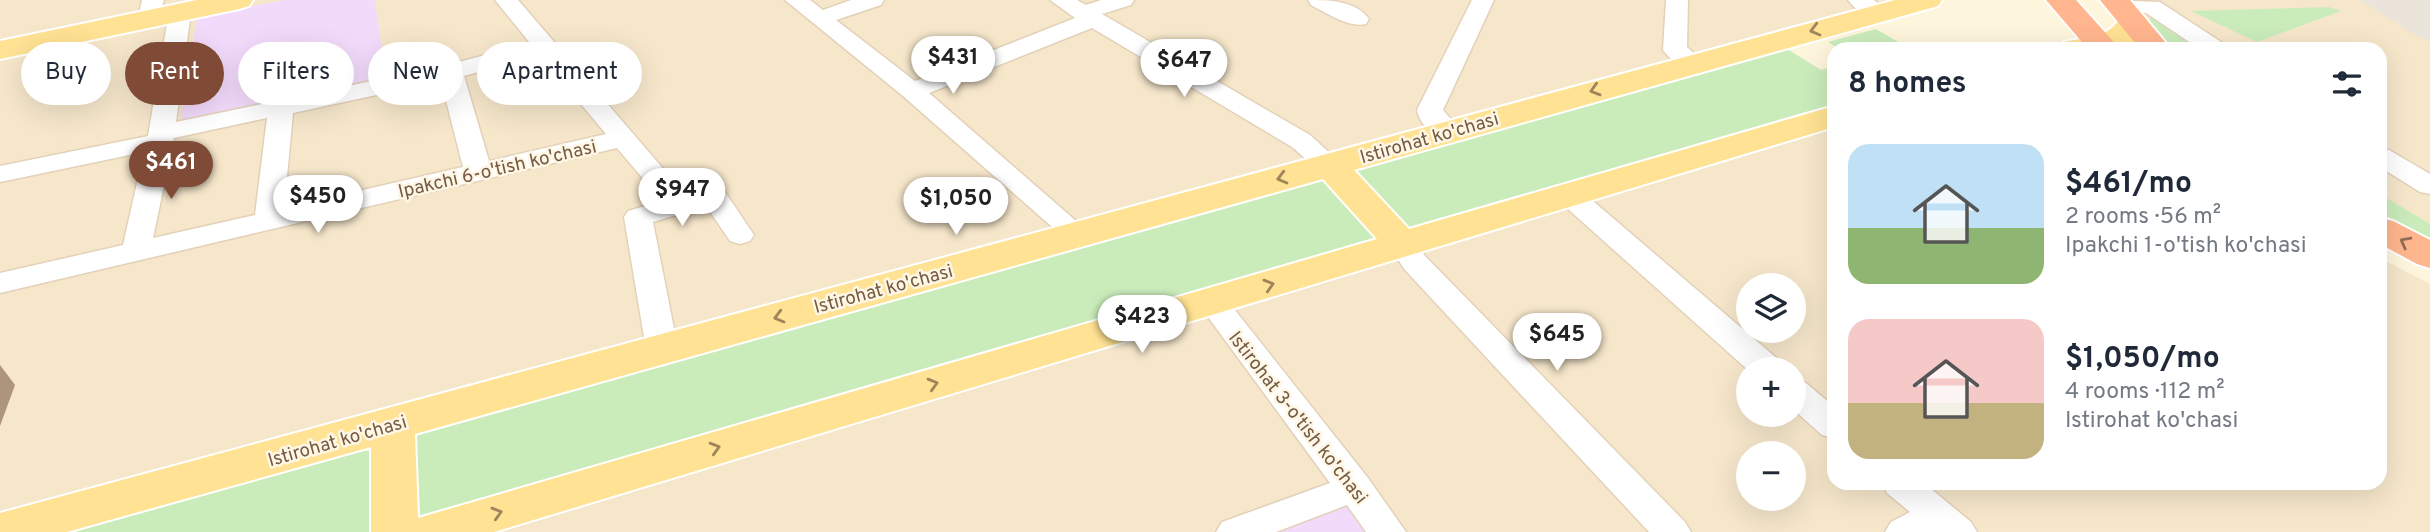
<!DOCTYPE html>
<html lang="en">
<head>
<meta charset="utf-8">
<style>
  body { margin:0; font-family:Overpass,sans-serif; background:#f6f6f7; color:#1f2937; height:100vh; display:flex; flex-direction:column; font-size:26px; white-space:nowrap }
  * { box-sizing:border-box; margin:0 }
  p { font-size:23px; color:#747a83 }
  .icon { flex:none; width:38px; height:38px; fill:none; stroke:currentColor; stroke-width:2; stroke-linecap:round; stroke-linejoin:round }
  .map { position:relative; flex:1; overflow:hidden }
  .sheet { position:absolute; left:1827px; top:42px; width:560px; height:448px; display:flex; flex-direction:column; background:#fff; border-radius:21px; box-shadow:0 7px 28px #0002 }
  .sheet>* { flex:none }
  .hud { position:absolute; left:21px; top:42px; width:665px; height:63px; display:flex; gap:14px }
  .controls { position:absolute; left:1736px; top:273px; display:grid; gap:14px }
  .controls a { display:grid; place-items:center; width:70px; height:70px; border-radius:50%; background:#fff; box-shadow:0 7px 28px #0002; font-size:35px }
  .price { position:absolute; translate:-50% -60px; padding:0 16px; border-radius:24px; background:#fff; color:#222; font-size:23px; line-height:46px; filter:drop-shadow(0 2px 4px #0008) }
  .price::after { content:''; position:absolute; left:50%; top:42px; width:21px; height:16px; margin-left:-10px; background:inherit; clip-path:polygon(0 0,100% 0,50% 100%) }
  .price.selected { background:#7f4b37; color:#fff }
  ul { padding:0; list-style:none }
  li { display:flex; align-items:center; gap:21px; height:175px; padding:0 21px }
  li span { display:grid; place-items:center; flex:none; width:196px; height:140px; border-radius:21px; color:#555 }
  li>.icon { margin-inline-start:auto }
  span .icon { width:84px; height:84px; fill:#fffc; stroke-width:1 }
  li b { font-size:30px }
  h2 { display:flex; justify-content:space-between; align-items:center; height:84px; padding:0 21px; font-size:30px }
  .tag { padding:0 24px; border-radius:32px; background:#fff; box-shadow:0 7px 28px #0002; font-size:24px; line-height:63px }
  .tag.selected { background:#7f4b37; color:#fff }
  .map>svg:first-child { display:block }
</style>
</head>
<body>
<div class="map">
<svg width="2430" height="532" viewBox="0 0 2430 532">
  <rect width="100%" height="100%" fill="#fef5dd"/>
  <!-- residential -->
  <path fill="#f6e7cb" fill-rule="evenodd" d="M0 0H1901L0 518Z
    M2114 0H2430V256L2380 229V49H2156Z
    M1834 116V483H2380V258L2430 284V532H432ZM1748 285H1794V331H1748ZM1748 369H1794V415H1748ZM1748 453H1794V499H1748Z"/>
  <!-- industrial -->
  <path fill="#ebe4da" d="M2360 0H2430V41L2410 32Z"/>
  <!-- education -->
  <path fill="#f2dafa" d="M284 0H375L386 80 180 123 197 17Z
    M1345 505 1365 532H1274Z"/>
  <!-- green -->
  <path fill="#caecbb" d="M2329 7 2341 11 2257 42 2191 11Z
    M2151 18H2158L2207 49H2173L2146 21Z
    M1876 29 1910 49H1839L1828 42Z
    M1784 47 1821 70 1834 66V107L1409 233 1348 170Z
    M1321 180H1325L1385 238 417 522 409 439 417 432Z
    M2380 194 2430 224V241L2380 212Z
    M361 450 373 452 374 532H60Z"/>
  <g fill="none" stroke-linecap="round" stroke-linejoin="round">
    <defs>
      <path id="minor" d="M142 0H164L157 23H141L138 18Z
        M495 0H518L685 194 713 187 723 189 754 235 750 241 740 244 730 241 706 206 653 222 678 349 673 357 662 360 651 357 646 349 624 217 628 211 662 201 617 148 0 293V273L123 245 144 152 0 182V166L148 136 169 12 172 7H188L191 12 176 122 448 65 530 43ZM540 55 606 134 489 161 464 76ZM441 81 463 167 284 208 293 113ZM267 118 255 215 153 238 174 138Z
        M785 0H810L823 10 851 0H884L881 5 836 20 915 81 1075 18 1050 0H1077L1086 5 1101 0H1134L1131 5 1102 14 1310 135 1343 165 1340 171C1319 176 1307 159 1292 147L1092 28 929 93 1091 234 1087 240 1077 243 1067 240 903 96Z
        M1308 0C1328 0 1356 0 1369 19L1366 24C1348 28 1327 13 1311 5Z
        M1472 0H1494L1443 110 1462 132 1458 138C1441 142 1420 128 1417 110Z
        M1666 0H1688L1687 47 1705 63 1702 68C1686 72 1672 62 1663 50Z
        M1848 0H1874L1889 13 1886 18C1871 21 1857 12 1848 0Z
        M2110 0 2160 2 2224 44 2228 49H2200L2146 13 2110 9 2107 4Z
        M2380 148 2389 150 2430 174V194L2420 192 2380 167Z
        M1569 187 1579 189 1780 361 1784 369 1748 370 1559 201 1555 195 1559 189Z
        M1403 236 1413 239 1425 256 1685 522 1691 532H1649L1405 270 1388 245 1393 239Z
        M1212 292 1223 295 1368 478 1406 532H1366L1347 505 1276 532H1216L1222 522 1330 483 1197 302 1201 295Z
        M1794 379 1806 383 1834 407V438L1822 435 1794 410Z
        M1882 483H1924L1971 522 1977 532H1885L1891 522 1910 512 1887 493Z"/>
      <path id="major" d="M197 0H253L249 6 239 9 0 59V41Z
        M1895 0H1942L1938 6 1354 170 1409 229 1834 106V127L494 532H371V447L67 532H0V513ZM1323 179 1377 239 418 518 415 434Z
        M2133 13 2144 16 2148 22C2142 36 2134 44 2120 49H2060L2064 42C2090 36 2106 40 2122 16Z"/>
      <path id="highway" d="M2046 0H2076L2120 49H2088Z
        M2100 0H2130L2171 49H2140Z
        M2380 218 2393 221 2430 240V268L2417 264 2380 244Z"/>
    </defs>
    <!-- minor casing -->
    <use href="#minor" stroke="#e3d1b9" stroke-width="3"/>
    <!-- major casing -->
    <use href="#major" stroke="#fff" stroke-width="4"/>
    <!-- highway casing -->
    <use href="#highway" stroke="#fff" stroke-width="4"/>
    <!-- minor -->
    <use href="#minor" fill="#fff" fill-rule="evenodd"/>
    <!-- major -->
    <use href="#major" fill="#ffe293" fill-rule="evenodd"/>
    <!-- highway -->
    <use href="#highway" fill="#ffb68e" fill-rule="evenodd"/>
  </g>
  <!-- shaded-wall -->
  <path fill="#ac947d" d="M0 365 15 385 0 426Z"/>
  <!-- one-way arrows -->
  <defs><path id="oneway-chevron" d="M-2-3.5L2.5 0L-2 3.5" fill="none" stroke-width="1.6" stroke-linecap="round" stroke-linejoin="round" transform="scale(1.75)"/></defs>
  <g stroke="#9f845c">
    <use href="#oneway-chevron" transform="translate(1815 30) rotate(165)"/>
    <use href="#oneway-chevron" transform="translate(1595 90) rotate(164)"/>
    <use href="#oneway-chevron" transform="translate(1282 178) rotate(165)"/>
    <use href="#oneway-chevron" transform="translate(1269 285) rotate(-16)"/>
    <use href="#oneway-chevron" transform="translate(779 317) rotate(165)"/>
    <use href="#oneway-chevron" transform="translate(933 384) rotate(-16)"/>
    <use href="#oneway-chevron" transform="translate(715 448) rotate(-16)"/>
    <use href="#oneway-chevron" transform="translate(497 513) rotate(-16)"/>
  </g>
  <use stroke="#916d53" href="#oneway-chevron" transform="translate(2405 242) rotate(-152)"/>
  <g text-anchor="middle" stroke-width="5" stroke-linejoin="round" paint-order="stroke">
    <!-- street labels -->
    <g font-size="19" fill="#765b44" stroke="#fff7e5">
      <text transform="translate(1429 137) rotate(-16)" y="7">Istirohat ko'chasi</text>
      <text transform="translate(497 168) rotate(-13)" y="7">Ipakchi 6-o'tish ko'chasi</text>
      <text transform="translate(883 288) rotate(-15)" y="7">Istirohat ko'chasi</text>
      <text transform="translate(1299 417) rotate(52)" y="7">Istirohat 3-o'tish ko'chasi</text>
      <text transform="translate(337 440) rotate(-16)" y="7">Istirohat ko'chasi</text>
    </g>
  </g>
</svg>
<div class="controls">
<a><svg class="icon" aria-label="layers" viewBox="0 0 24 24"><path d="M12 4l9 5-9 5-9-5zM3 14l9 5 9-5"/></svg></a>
<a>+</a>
<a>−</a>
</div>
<b class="price" style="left:953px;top:96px">$431</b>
<b class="price" style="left:1184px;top:99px">$647</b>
<b class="price selected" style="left:171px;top:201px">$461</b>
<b class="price" style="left:682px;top:228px">$947</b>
<b class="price" style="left:318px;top:235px">$450</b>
<b class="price" style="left:956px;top:237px">$1,050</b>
<b class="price" style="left:1142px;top:355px">$423</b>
<b class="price" style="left:1557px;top:373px">$645</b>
<div class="hud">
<a class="tag">Buy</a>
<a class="tag selected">Rent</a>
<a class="tag">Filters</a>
<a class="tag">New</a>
<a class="tag">Apartment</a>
</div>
<section class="sheet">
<h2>8 homes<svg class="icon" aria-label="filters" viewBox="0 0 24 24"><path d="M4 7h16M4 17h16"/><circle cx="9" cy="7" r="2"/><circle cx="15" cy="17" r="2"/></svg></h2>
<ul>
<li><span style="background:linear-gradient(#bfe0f5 60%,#8fb573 0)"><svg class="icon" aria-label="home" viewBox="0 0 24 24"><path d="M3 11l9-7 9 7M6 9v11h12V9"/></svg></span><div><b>$461/mo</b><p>2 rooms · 56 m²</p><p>Ipakchi 1-o'tish ko'chasi</p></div></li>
<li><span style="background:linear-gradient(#f6c9c9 60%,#c2b280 0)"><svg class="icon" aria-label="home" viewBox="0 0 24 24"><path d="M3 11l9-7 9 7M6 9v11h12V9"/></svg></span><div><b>$1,050/mo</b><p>4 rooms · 112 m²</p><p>Istirohat ko'chasi</p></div></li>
</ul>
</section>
</div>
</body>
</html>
